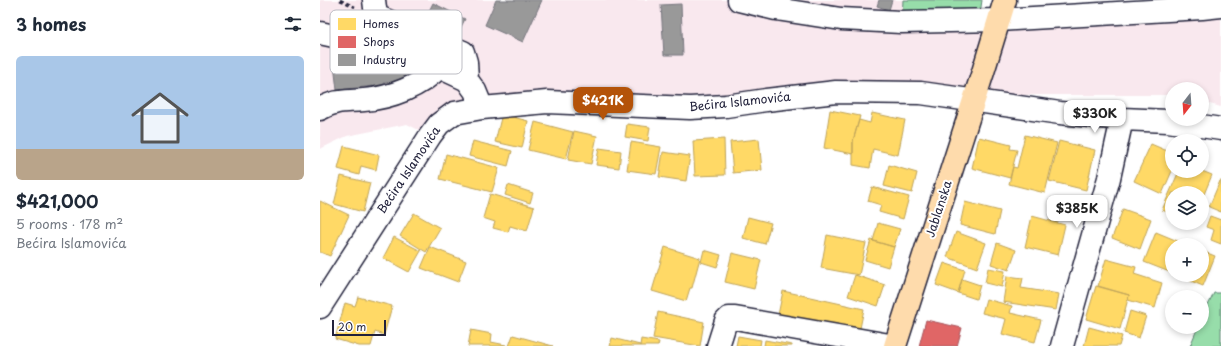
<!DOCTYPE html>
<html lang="en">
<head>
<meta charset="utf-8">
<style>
  body { margin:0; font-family:"Playpen Sans",sans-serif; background:#f2f2f3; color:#1f2937; height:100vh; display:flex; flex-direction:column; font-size:15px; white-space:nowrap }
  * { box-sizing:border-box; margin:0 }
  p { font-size:13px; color:#747a83 }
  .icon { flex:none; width:22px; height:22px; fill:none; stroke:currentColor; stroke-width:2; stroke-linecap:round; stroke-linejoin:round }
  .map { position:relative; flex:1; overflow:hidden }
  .sheet { display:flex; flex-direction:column; background:#fff; width:320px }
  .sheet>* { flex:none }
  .needle { width:26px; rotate:197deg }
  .buttons { position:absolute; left:845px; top:82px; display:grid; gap:8px }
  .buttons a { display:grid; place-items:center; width:44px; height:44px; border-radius:50%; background:#fff; box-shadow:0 2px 6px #0003; font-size:20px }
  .scale { position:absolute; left:12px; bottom:10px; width:54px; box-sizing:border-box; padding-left:4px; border:2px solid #22223b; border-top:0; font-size:11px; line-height:14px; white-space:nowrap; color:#22223b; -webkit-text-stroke:3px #fff; paint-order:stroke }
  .price { position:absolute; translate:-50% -34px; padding:0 9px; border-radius:8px; background:#fff; color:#222; font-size:13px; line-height:26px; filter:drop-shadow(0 1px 2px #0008) }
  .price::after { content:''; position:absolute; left:50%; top:24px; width:12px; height:9px; margin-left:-6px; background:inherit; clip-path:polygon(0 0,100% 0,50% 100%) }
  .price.active { background:#b45309; color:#fff }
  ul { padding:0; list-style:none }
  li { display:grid; align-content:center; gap:8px; height:212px; padding:0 16px }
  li+li { border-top:1px solid #e0e1e3 }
  li span { display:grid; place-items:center; height:124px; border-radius:6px; color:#555 }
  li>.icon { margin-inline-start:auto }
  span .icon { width:72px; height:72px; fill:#fffc; stroke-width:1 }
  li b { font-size:17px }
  h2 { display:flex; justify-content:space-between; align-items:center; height:48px; padding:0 16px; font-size:17px }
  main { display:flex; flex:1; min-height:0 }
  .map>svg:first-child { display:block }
</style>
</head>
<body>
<main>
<section class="sheet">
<h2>3 homes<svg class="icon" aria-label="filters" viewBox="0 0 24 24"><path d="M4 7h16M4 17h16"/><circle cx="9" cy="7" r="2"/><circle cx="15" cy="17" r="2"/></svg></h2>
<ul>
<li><span style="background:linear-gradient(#a9c7e8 75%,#b9a48a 0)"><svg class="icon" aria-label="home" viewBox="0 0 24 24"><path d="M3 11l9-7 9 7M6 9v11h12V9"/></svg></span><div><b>$421,000</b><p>5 rooms · 178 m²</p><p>Bećira Islamovića</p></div></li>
</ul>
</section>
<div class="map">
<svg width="901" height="346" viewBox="0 0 901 346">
  <rect width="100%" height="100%" fill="#fff"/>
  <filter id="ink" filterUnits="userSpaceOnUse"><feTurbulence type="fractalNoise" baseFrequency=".025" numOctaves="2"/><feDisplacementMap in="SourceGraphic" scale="8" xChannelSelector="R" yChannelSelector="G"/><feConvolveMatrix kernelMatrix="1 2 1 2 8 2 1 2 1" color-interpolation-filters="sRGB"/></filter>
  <g filter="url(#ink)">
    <!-- built -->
    <path fill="#f9e8ee" d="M0 0H583L582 20 901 6V107L882 102V89H852V95H656L162 108 110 136 87 124 27 136 0 149Z"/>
    <!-- green -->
    <path fill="#97ddaa" stroke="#5c8072" d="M583 0H662L659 21H582Z
      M894 293H901V346H870L878 327H882V318Z"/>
    <!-- homes -->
    <path fill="#ffd966" stroke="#bda259" d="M510 110 540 116 533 141V154L504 148Z
      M552 113 585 120 578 155 553 149 550 168 533 165V141L539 120 550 123Z
      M182 114 208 121 202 148 175 142Z
      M215 122 253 132 246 159 208 150Z
      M307 124 330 127 328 141 305 137Z
      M254 131 277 136 271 164 248 160Z
      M705 135 737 143 725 193 689 184 693 167 697 168Z
      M659 137 691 145 690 149 697 150 690 178 652 168Z
      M404 139 405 175 375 176 373 141Z
      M439 139 442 170 413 173 410 142Z
      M153 141 192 151 188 166 149 156Z
      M739 141 775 150 766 190 729 181Z
      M311 142 341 147 336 174 307 170Z
      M831 144 852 153V171L842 194 814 181Z
      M24 146 59 155 56 170 41 166 39 175 18 169Z
      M279 148 301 151 299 168 276 165Z
      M343 152 370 156 366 181 339 177Z
      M126 154 179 168 172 192 120 179Z
      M569 165 597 173 592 193 564 186Z
      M859 171H882L892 175 882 199V193H852V214L842 210Z
      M21 176 50 183 43 212 14 204Z
      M900 181H901V212L889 207Z
      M188 185 213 193 210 203 185 195Z
      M552 187 589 197 583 219 559 212 561 205 548 201Z
      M170 194 214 207 207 231 190 226 188 232 173 228 175 222 163 218Z
      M0 201 29 215 10 256 0 252Z
      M645 202 680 211 675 234 640 225Z
      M803 209 831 219 820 249 792 238Z
      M94 213 120 228 106 252 80 236Z
      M712 216 745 225 738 255 705 247Z
      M890 216 901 220V244L891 240 894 230 886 227Z
      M428 217 451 223 445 244 423 238Z
      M558 223 580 229 574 247 553 241Z
      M636 232 666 243 657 268 627 257Z
      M836 232 865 244 852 245V273L824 262Z
      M507 235 546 243 539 275 501 268Z
      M74 237 101 251 89 272 63 258Z
      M551 240 574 247 568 267 545 260Z
      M677 243 696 250 689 270 671 264Z
      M110 247 146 261 138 282 101 268Z
      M345 247 380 258 372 288H370L366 301 332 291Z
      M384 250 401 255 397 267 381 262Z
      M882 251 895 256 883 286 856 275H882Z
      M412 253 441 260 434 289 405 282Z
      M786 259 816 267 814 274 842 283 835 308 808 300 809 295 778 286Z
      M624 263 645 270 638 293 616 285Z
      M668 268 685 271 682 287 665 283Z
      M535 275 565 285 558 306 528 296Z
      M687 276 703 278 701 288 739 294 736 310 683 302Z
      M642 279 660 285 656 299 638 293Z
      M776 286 809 295 800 329 766 319Z
      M463 291 544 309 539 333 458 315Z
      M38 297 72 306 64 335 55 332 51 346H39L15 339 25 303 35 306Z
      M666 299 692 306 690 313 721 320 715 342 682 334 686 319 662 313Z
      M810 311 826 316 819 338 804 333Z
      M338 312 384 322 380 346 333 338Z
      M769 327 802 336 799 346H764Z
      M151 330 172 334 171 342 186 345V346H148Z
      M193 335 233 346H189Z
      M418 336 441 340 440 346H416Z
      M292 338 320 345V346H290Z
      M321 339 339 342 338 346H320Z
      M445 340 472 345V346H444Z"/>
    <!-- shops -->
    <path fill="#e06666" stroke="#a75259" d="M606 320 642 328 637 346H599Z"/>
    <!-- industry -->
    <path fill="#999" stroke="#75757d" d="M176 0H222L203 42 165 25Z
      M559 0H572L569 10 557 6Z
      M113 3 145 19 133 43 101 27Z
      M361 4 363 55H344L341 5Z
      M92 57 94 80 64 83 65 93 54 94 53 86 17 90 14 65Z"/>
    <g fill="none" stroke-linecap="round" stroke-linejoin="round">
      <defs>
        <path id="minor" d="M54 0 56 16 143 52 146 62 147 80
          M419 0 456 9 521 19 581 22 679 20 882 8 901 6
          M0 33 102 55 119 67 147 80 155 91 162 108
          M0 109C18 99 25 102 44 100 70 98 102 86 119 67
          M0 307 110 136 119 124 134 113 162 108 227 102 370 108 406 106 446 100 516 92 601 93 740 113 802 119 848 121 901 129
          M398 346 406 321 409 318H415L575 346
          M742 346 789 178 802 119"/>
        <path id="major" d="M575 346 663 72 685 0"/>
      </defs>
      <!-- minor casing -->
      <use href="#minor" stroke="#22223b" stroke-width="25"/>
      <!-- major casing -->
      <use href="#major" stroke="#22223b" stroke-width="25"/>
      <!-- path -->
      <path stroke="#22223b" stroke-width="2.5" stroke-dasharray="4 3" stroke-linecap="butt" d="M20 0 35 7"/>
      <!-- minor -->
      <use href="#minor" stroke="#fff" stroke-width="22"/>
      <!-- major -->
      <use href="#major" stroke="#fedbac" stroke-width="22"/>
    </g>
  </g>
  <g text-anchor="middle" stroke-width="4" stroke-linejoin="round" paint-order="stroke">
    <!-- street labels -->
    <g font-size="12" fill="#22223b" stroke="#fff">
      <text transform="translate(420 102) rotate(-6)" y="4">Bećira Islamovića</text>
      <text transform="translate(89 170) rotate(-56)" y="4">Bećira Islamovića</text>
      <text transform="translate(619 209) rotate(-72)" y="4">Jablanska</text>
    </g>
  </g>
  <!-- legend -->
  <rect x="10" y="10" width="132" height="64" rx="6" fill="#fff" stroke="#bdbdc4" stroke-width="1"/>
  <rect x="18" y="18" width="18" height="12" fill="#ffd966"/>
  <rect x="18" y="36" width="18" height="12" fill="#e06666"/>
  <rect x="18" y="54" width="18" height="12" fill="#999"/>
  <g font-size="11" fill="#22223b">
    <text x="43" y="28">Homes</text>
    <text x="43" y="46">Shops</text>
    <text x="43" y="64">Industry</text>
  </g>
</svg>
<div class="buttons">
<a><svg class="needle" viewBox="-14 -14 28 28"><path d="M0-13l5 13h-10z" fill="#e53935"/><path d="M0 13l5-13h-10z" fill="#747a83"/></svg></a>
<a><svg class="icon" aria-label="locate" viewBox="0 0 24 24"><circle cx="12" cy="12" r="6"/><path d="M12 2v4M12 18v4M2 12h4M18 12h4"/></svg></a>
<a><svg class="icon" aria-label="layers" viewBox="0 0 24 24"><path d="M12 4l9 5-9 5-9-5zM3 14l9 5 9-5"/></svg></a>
<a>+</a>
<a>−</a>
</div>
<div class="scale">20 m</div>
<b class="price active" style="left:283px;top:121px">$421K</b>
<b class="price" style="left:775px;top:134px">$330K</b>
<b class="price" style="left:757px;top:229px">$385K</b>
</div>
</main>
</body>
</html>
